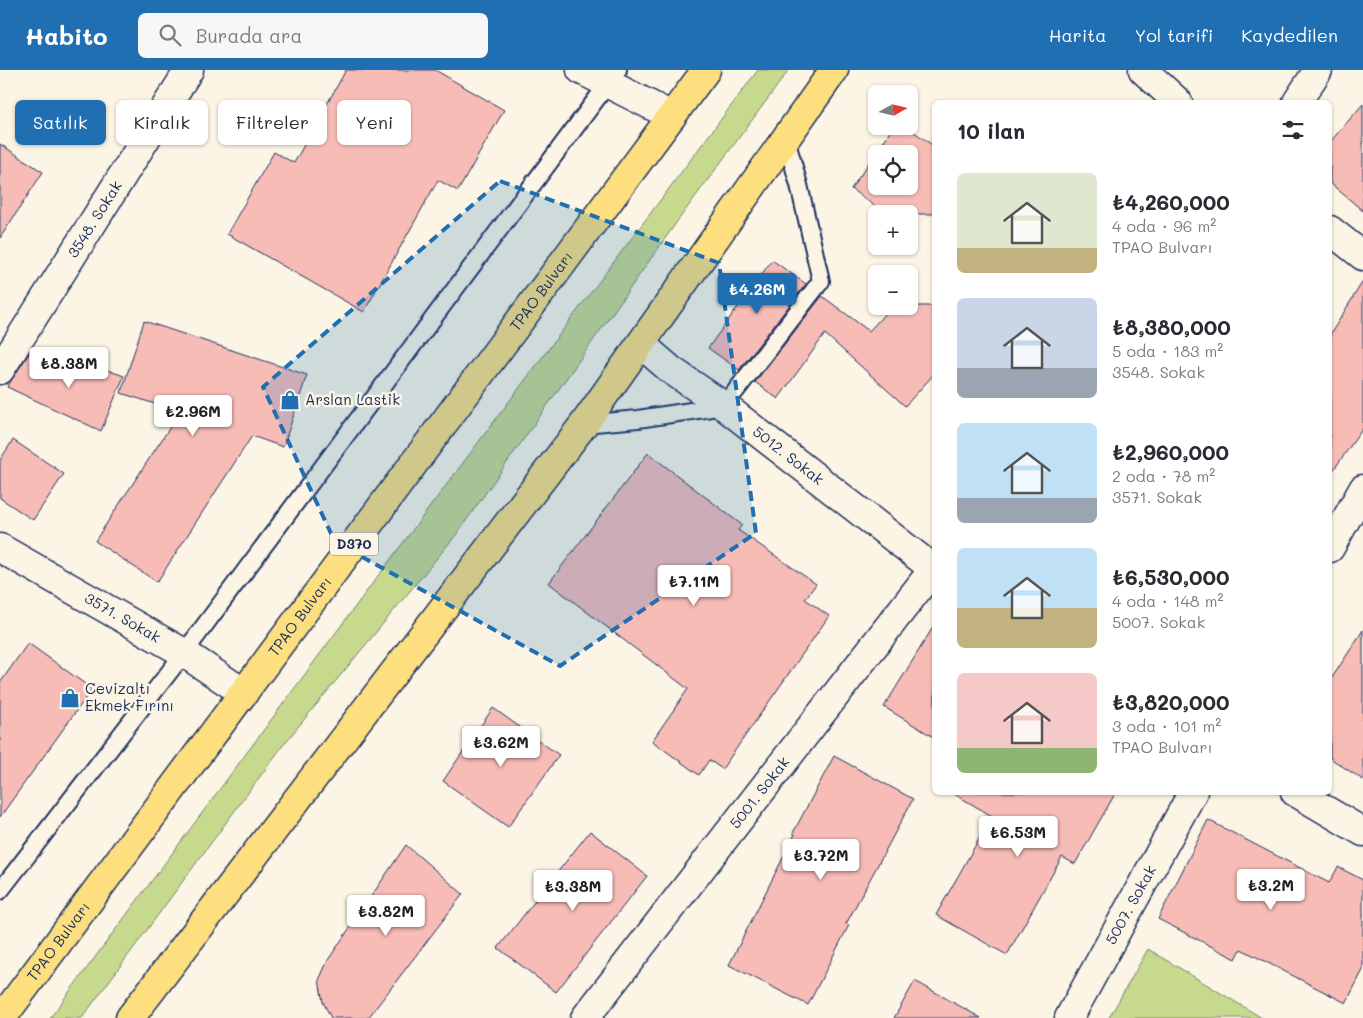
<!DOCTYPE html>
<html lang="tr">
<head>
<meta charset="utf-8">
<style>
  body { margin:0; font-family:Mali,sans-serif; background:#f7f7f7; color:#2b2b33; height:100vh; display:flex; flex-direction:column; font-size:19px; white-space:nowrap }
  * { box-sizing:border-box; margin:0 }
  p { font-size:16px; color:#7c7c81 }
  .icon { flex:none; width:28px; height:28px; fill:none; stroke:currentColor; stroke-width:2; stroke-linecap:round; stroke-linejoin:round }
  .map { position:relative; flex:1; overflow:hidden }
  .sheet { position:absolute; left:932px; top:30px; width:400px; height:695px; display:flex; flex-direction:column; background:#fff; border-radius:8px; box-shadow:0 1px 4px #0004 }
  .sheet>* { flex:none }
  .guide { position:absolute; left:15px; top:30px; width:475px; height:45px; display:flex; gap:10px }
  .needle { width:32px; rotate:82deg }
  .fabs { position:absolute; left:868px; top:15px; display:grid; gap:10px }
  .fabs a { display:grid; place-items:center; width:50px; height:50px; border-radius:8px; background:#fff; box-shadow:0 1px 4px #0004; font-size:25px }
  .price { position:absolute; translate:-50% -42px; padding:0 11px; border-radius:5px; background:#fff; color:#222; font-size:16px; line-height:32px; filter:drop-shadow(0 1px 2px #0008) }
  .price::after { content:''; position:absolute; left:50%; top:30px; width:15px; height:11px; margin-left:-8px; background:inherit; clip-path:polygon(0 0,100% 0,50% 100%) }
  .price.current { background:#1f6fb2; color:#fff }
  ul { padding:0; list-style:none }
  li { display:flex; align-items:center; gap:15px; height:125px; padding:0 25px }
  li span { display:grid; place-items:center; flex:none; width:140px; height:100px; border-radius:8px; color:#555 }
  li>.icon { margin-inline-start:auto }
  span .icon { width:60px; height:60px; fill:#fffc; stroke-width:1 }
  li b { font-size:21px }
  h2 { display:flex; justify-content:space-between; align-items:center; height:60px; padding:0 25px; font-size:21px }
  .tag { padding:0 18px; border-radius:8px; background:#fff; box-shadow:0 1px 4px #0004; font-size:18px; line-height:45px }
  .tag.current { background:#1f6fb2; color:#fff }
  header { display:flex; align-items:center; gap:30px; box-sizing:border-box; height:70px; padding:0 25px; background:#1f6fb2; color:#fff }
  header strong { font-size:24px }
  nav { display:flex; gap:28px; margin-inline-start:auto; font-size:18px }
  .search { width:350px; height:45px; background:#f7f7f7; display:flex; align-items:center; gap:12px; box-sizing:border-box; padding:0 18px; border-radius:8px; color:#7c7c81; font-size:19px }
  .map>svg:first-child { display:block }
</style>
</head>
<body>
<header>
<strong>Habito</strong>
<div class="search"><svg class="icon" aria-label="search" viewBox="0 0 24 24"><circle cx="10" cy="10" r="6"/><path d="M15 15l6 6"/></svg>Burada ara</div>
<nav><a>Harita</a><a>Yol tarifi</a><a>Kaydedilen</a></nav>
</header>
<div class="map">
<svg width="1363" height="948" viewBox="0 0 1363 948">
  <rect width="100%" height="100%" fill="#fcf5e5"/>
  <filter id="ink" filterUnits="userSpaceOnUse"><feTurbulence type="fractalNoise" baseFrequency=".02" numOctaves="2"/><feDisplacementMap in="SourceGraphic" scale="10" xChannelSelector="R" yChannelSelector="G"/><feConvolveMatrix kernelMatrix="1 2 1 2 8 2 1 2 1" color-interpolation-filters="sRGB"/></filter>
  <g filter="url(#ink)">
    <!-- green -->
    <path fill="#c7d98d" stroke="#718476" d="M758 0H789L676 153 456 465 284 674 82 948H50L369 518Z
      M1148 879 1262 948H1109Z"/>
    <!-- building -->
    <path fill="#f8bcb7" stroke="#1b2f5e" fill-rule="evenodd" d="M346 0H435L504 40 458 121 438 110 364 242 227 164 274 82 294 93Z
      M1363 34V141L1330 113V72Z
      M894 56H906L935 77V144H886L851 119ZM876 84H909V116H876Z
      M0 74 43 102 0 168Z
      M772 190 806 214 739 300 708 278Z
      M1363 211V358L1330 405V265Z
      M822 226 869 261 892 236H935V303L905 336 825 264 778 329 755 312Z
      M144 251 307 305 283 377 252 366 157 512 95 471 180 342 121 323Z
      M30 282 86 305 93 295 124 306 101 361 7 317Z
      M13 370 64 404 33 450 0 428V390Z
      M648 383 742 455 738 460 816 514 805 529 829 546 722 699 709 690 699 705 652 671 688 619 549 513Z
      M935 554V668L884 637Z
      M1363 560V710L1330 688V611Z
      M28 573 92 619 0 747V613Z
      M493 638 559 685 508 757 443 711Z
      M834 686 913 729 846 854 849 855 808 935 729 895 795 764 793 763Z
      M951 722H1116L1075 794 1062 787 1007 885 936 845 992 746Z
      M1208 750 1329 813 1338 797 1363 810V900L1346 933 1241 879 1236 889 1158 849Z
      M590 761 647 806 556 922 498 878Z
      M406 775 463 824 368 948H331L323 932 319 910 328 890Z
      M915 911 981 948H894Z"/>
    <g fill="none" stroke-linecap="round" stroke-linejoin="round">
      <defs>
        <path id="lane" d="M584 354 638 349 724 336 821 211 799 115 786 69
          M0 821 184 583 618 0"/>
        <g id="street">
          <path d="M581 0 672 46"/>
          <path d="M1143 0 1178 32"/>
          <path d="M1297 32 1318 0"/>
          <path d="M1330 160 1363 186"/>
          <path id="s1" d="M641 274 671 300 724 336 935 500"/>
          <path id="s2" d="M0 300 189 0"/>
          <path id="s3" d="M0 478 184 583 244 623"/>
          <path d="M1330 478 1363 419"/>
          <path d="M1295 722 1363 762"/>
          <path id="s4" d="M585 948 935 497"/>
          <path id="s5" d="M1069 948 1193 722"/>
        </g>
        <g id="highway">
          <path id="s6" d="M2 948 706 0"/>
          <path d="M130 948 584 354 834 0"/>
        </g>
      </defs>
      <!-- lane casing -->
      <use href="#lane" stroke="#1b2f5e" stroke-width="20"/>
      <!-- street casing -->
      <use href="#street" stroke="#1b2f5e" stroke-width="31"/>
      <!-- highway casing -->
      <use href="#highway" stroke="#1b2f5e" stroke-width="31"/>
      <!-- lane -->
      <use href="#lane" stroke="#fcf5e5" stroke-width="16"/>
      <!-- street -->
      <use href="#street" stroke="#fcf5e5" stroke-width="28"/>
      <!-- highway -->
      <use href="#highway" stroke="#fddf80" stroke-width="28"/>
    </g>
  </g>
  <!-- marked area -->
  <path fill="#1f6fb2" fill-opacity="0.2" stroke="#1f6fb2" stroke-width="4" stroke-dasharray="10 6" stroke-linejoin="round" d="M500 111 719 193 756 463 560 596 335 472 263 317Z"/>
  <!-- icons -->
  <defs>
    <symbol id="shop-bare" viewBox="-9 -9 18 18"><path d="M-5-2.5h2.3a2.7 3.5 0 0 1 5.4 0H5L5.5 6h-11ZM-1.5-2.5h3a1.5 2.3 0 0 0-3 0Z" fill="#1f6fb2" stroke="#fcf5e5" stroke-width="2.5" paint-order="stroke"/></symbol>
  </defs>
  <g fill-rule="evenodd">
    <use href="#shop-bare" x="276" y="316" width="28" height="28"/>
    <use href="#shop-bare" x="56" y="614" width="28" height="28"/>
  </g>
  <g text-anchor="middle" stroke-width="5" stroke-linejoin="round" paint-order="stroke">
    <!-- shield labels -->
    <rect fill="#fcf5e5" stroke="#5e6a86" stroke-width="1" x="330" y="462.5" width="48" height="23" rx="4"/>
    <g font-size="14" font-weight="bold" fill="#1b2f5e">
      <text x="354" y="479">D370</text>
    </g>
    <!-- street labels -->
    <g font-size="15" fill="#1b2f5e" stroke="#fcf5e5">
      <text dy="5" stroke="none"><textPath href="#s2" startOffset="178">3548. Sokak</textPath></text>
      <text dy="5" stroke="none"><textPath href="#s6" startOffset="905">TPAO Bulvarı</textPath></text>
      <text dy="5" stroke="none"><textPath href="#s1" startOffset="185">5012. Sokak</textPath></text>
      <text dy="5" stroke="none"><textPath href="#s6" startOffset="500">TPAO Bulvarı</textPath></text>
      <text dy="5" stroke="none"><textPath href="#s3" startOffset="141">3571. Sokak</textPath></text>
      <text dy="5" stroke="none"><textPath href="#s4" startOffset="285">5001. Sokak</textPath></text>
      <text dy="5" stroke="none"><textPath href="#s5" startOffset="129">5007. Sokak</textPath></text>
      <text dy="5" stroke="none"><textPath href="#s6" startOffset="95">TPAO Bulvarı</textPath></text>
    </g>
    <!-- poi labels -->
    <g font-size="15" fill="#1b2f5e" stroke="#fcf5e5" text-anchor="start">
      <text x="305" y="335">Arslan Lastik</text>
      <text x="85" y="624">Cevizaltı<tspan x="85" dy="17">Ekmek Fırını</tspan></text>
    </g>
  </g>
</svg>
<div class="fabs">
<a><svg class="needle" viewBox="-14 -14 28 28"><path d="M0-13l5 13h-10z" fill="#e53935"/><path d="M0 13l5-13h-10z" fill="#7c7c81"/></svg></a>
<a><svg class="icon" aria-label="locate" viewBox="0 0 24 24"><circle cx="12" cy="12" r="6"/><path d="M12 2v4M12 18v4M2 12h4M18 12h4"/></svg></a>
<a>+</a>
<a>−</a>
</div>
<b class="price current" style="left:757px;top:245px">₺4.26M</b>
<b class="price" style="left:69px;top:319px">₺8.38M</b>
<b class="price" style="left:193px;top:367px">₺2.96M</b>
<b class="price" style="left:694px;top:537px">₺7.11M</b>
<b class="price" style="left:501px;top:698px">₺3.62M</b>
<b class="price" style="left:1018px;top:788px">₺6.53M</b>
<b class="price" style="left:821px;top:811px">₺3.72M</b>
<b class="price" style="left:1271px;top:841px">₺3.2M</b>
<b class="price" style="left:573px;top:842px">₺3.38M</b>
<b class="price" style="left:386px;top:867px">₺3.82M</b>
<div class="guide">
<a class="tag current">Satılık</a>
<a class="tag">Kiralık</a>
<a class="tag">Filtreler</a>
<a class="tag">Yeni</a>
</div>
<section class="sheet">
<h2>10 ilan<svg class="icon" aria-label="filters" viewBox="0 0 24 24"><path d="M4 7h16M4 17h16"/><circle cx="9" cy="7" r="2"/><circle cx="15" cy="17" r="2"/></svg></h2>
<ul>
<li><span style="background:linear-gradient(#dfe7d0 75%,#c2b280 0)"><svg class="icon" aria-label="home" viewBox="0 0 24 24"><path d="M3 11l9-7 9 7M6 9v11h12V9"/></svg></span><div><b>₺4,260,000</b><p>4 oda · 96 m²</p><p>TPAO Bulvarı</p></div></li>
<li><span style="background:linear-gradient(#c9d6e8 70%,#9aa5b1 0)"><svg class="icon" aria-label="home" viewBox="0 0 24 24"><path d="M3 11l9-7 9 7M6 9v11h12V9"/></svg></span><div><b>₺8,380,000</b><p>5 oda · 183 m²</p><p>3548. Sokak</p></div></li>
<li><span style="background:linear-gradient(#bfe0f5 75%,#9aa5b1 0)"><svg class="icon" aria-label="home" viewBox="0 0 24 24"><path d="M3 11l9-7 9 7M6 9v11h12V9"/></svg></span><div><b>₺2,960,000</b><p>2 oda · 78 m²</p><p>3571. Sokak</p></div></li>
<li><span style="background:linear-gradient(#bfe0f5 60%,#c2b280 0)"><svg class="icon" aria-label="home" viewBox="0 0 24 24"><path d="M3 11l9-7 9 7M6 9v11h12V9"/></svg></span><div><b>₺6,530,000</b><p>4 oda · 148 m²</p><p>5007. Sokak</p></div></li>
<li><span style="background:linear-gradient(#f6c9c9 75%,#8fb573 0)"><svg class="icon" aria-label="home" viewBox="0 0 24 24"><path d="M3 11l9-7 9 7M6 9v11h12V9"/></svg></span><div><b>₺3,820,000</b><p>3 oda · 101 m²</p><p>TPAO Bulvarı</p></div></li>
</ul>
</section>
</div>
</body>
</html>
